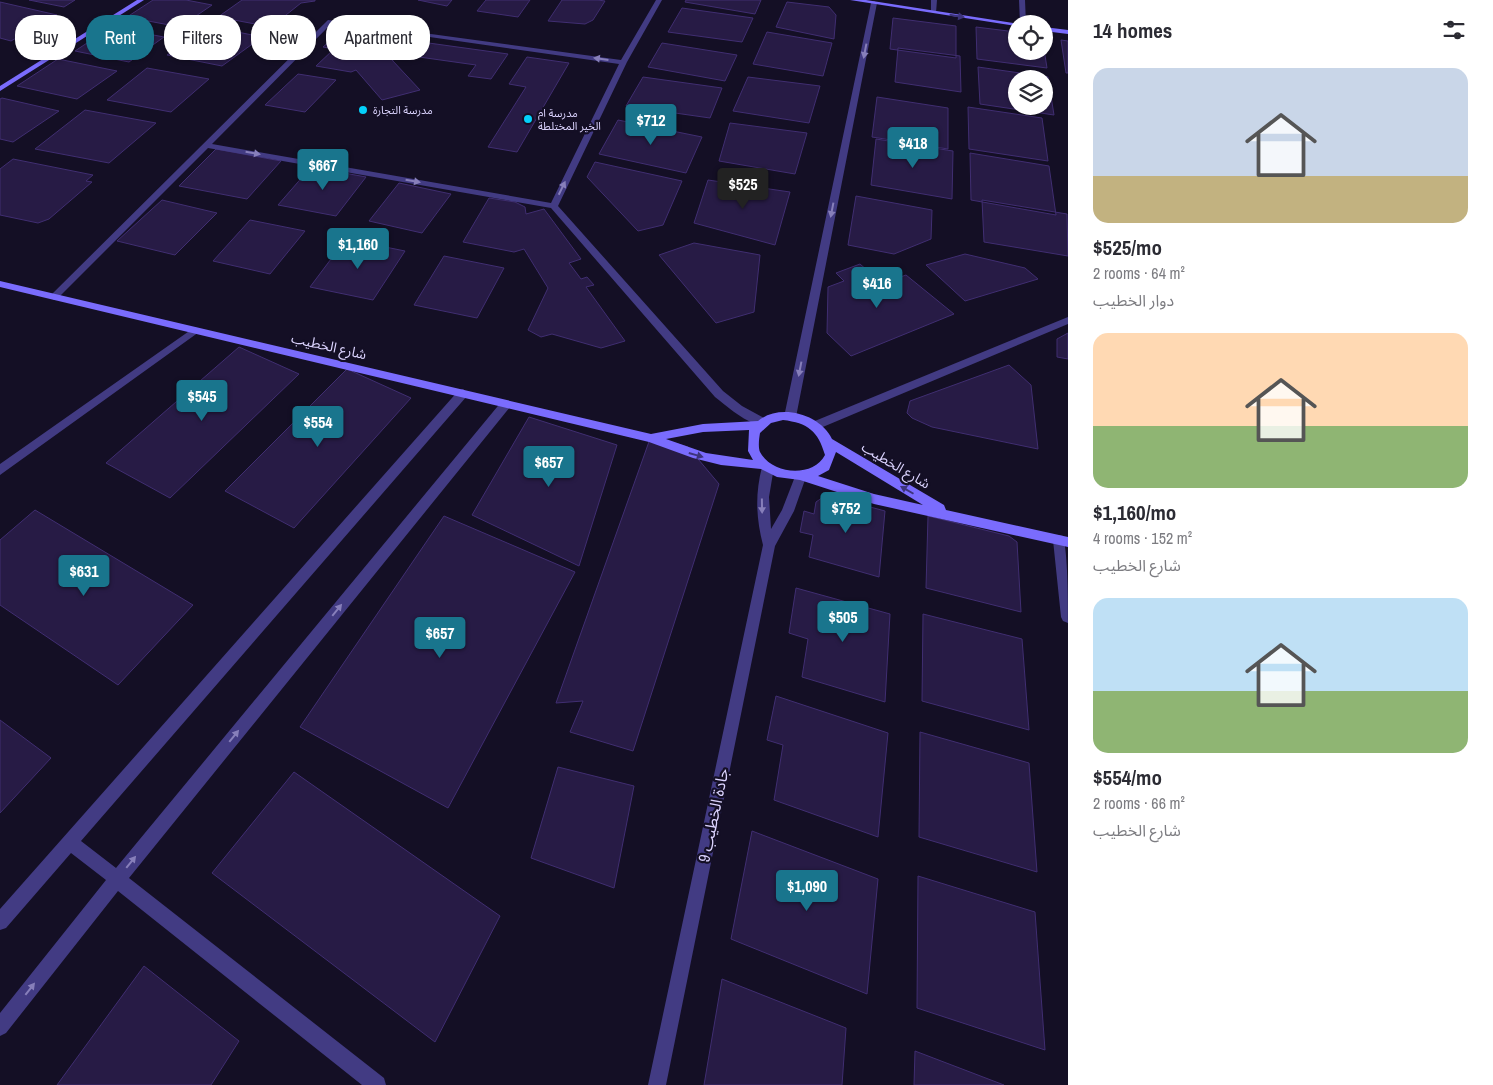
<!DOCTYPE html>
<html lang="en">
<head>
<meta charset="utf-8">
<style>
  body { margin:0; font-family:"Archivo Narrow","Noto Sans Arabic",sans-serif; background:#f2f2f3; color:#2b2b33; height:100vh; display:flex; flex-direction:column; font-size:19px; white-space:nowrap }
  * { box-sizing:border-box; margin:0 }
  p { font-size:16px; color:#7c7c81 }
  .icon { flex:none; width:28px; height:28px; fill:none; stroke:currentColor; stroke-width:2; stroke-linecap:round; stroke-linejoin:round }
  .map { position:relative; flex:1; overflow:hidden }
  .details { display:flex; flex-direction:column; background:#fff; width:425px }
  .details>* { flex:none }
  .top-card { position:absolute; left:15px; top:15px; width:475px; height:45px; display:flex; gap:10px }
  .tools { position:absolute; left:1008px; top:15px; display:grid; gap:10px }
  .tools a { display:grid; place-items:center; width:45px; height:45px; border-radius:50%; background:#fff; box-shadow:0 1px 4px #0004; font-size:25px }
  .price { position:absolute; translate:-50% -42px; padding:0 11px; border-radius:5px; background:#19758d; color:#fff; font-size:16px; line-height:32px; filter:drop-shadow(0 1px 2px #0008) }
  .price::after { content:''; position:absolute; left:50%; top:30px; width:15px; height:11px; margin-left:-8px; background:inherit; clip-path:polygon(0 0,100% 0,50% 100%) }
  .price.active { background:#222; color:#fff }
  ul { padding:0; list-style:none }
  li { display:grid; align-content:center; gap:10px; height:265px; padding:0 25px }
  li span { display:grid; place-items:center; height:155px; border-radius:15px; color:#555 }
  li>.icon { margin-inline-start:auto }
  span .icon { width:90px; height:90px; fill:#fffc; stroke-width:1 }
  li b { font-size:21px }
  h2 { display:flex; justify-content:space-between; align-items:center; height:60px; padding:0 25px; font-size:21px }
  .chip { padding:0 18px; border-radius:20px; background:#fff; box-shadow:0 1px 4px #0004; font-size:18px; line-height:45px }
  .chip.active { background:#19758d; color:#fff }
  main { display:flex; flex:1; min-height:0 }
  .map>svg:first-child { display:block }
</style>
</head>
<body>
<main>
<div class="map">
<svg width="1068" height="1085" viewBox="0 0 1068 1085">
  <rect width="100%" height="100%" fill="#140f25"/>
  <!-- building -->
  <path fill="#271b45" stroke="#402e71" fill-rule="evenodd" d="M29 0H75L64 7Z
    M153 0H186L212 5 180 27 127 17Z
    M242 0H315V1L301 3 271 27 218 17Z
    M418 0H452L447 6Z
    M486 0H530L518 17 477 11Z
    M562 0H598L605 1 593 20 585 24 548 21Z
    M686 0H761L755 14 685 2Z
    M0 2 57 15 11 41 0 38Z
    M787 2 829 7 836 15 834 39 776 27Z
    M682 8 753 18 742 42 668 32Z
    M893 18 956 26V58L890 49Z
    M208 26 262 37 222 66 167 55Z
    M111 27 164 37 129 62 75 51Z
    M976 27 1016 32V51H1044V49L1047 68 977 59Z
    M375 32 407 37V40L508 54 491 79 468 76 476 65 412 56 392 60 420 90 382 100 356 70 351 72 316 66 334 49 323 47 330 41 342 43 351 39 370 37Z
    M767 32 832 43 823 76 753 64Z
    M1061 40 1068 41V73H1066Z
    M662 43 737 55 725 81 648 67Z
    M898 48 960 56 961 92 895 82Z
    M527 57 569 63 517 152 488 147 526 87 509 84Z
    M58 59 117 71 77 99 17 86Z
    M978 67 1048 77 1054 115 980 104ZM1016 79H1044V106H1016Z
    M147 68 209 79 171 112 107 100Z
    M298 74 336 80 305 112 265 105Z
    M643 77 722 88 710 118 626 106Z
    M748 77 820 86 809 123 733 111Z
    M877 97 948 108V149L872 137Z
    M2 98 59 111 13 142 0 139V99Z
    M968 107 1042 118 1048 161 969 149Z
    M85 110 156 123 109 163 35 149Z
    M618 120 702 137 686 173 599 154Z
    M730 123 807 133 795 174 719 161Z
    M876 139 953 151 952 199 871 185Z
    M216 149 281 161 247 199 179 186Z
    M970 153 1049 166 1056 215 971 200Z
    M13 159 93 175 86 181 92 182 49 219 38 223 0 215V169Z
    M595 162 682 181 663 225 638 231 587 177Z
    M311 167 366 177 336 216 278 205Z
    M708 180 790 192 775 245 694 223Z
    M399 183 451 194 422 233 369 221Z
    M856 196 932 210 931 239 894 254 848 245Z
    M489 198 515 202 525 207 526 214 544 209 581 259 569 263 581 279 587 277 594 285 586 287 625 341 601 348 552 334 541 337 528 330 548 288 524 249 514 252 463 242Z
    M162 200 217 213 175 255 117 241Z
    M982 200 1067 214 1068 256 984 242Z
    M250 220 305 231 270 274 213 261Z
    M346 239 405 251 373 300 310 287Z
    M694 243 760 255 754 312 716 323 659 255Z
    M965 254 1025 268 1038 279 965 301 926 265Z
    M444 256 504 268 477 318 414 305Z
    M860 264 868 271 877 268 892 280 906 275 954 314 851 356 827 333 828 287 844 281 836 273Z
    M1068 333V359L1057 357V339Z
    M239 347 299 374 170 498 106 463Z
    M1009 365 1031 385 1038 449 932 427 912 418 907 413 910 401Z
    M347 369 411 398 294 528 225 491Z
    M529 417 617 445 579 566 472 515Z
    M651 436 688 447 719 484 633 751 570 732 583 701 556 703Z
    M826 495 885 511 879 577 809 557 813 535 800 532 804 511 814 514 816 502Z
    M35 510 193 605 118 685 0 605V540Z
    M444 516 575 572 448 808 300 727Z
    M928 516 1009 536 1017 542 1021 612 926 588Z
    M796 588 890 614 885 702 802 677 808 639 789 633Z
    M923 614 1022 639 1029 730 922 701Z
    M776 696 888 733 878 837 774 800 783 745 767 740Z
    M0 720 51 758 0 813Z
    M920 732 1029 763 1037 872 919 837Z
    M558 767 634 786 614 888 531 858Z
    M294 772 500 916 435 1042 212 873Z
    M752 831 878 879 867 994 731 939Z
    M918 876 1035 912 1045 1050 917 1008Z
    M144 966 239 1041 211 1085H57Z
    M722 979 846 1028 842 1085H704Z
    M915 1051 1004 1085H914Z"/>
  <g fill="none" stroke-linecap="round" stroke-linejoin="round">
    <!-- minor -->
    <path fill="#423b83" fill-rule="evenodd" d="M656 0H662L627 62 558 206 723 391 742 406 766 419 768 422 766 425C753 429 725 405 715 397L551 208 208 148 57 299 54 300 49 297 328 20 621 60ZM332 23 619 64 551 203 212 144Z
      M931 0H937L936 13 931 12Z
      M1019 0H1025L1026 24H1020Z
      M874 1 877 3 796 417 790 421 784 417 871 3Z
      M1068 317V324L818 429H810L808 426 810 423Z
      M195 327 200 330 199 332 0 475V464Z
      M463 389 468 393 467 396 81 841 116 868 502 401H510L511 404 510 407 129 878 384 1078 386 1085H362L118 891 6 1033 0 1036V1013L106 880 71 853 6 928 0 930V909L459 390Z
      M768 462 774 467 769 497 771 529 782 510 796 474H804L806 477 794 511 775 546 666 1085H648L763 545C756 518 755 494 762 467Z
      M1059 535 1063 536C1068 554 1068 602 1068 623L1063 621 1061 617 1053 540 1055 536Z"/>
    <!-- secondary -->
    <path fill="#7a6cfd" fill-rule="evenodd" d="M137 0H144L0 91V86Z
      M850 0H866L1019 24H1016V26Z
      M1044 27 1068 30V34L1044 31Z
      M0 281 651 434 703 424 758 421C780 403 820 414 832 439L944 505 946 510 1068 537V547L874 504 800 480 777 477 761 469 721 465 693 458 649 442 0 287ZM783 420C808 423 818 431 825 455 813 478 772 475 760 452 758 447 759 439 760 433L771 423ZM749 430 748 451 753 460 706 453 666 439 703 432ZM836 452 923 505 874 494 818 476 829 470Z"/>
  </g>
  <!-- one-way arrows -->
  <defs><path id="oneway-solid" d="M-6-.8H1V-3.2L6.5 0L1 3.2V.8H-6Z" transform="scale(1.25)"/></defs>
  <g fill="#3d347b">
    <use href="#oneway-solid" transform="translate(957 16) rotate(9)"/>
    <use href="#oneway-solid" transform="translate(696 455) rotate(16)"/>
    <use href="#oneway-solid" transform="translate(907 490) rotate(-150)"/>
  </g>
  <g fill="#877fba">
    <use href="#oneway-solid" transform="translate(865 51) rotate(101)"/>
    <use href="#oneway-solid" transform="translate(601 59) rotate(-172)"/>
    <use href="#oneway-solid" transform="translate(253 153) rotate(10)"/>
    <use href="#oneway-solid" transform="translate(413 181) rotate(10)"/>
    <use href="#oneway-solid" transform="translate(562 188) rotate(-64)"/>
    <use href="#oneway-solid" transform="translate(832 210) rotate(101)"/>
    <use href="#oneway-solid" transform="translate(800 369) rotate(101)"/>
    <use href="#oneway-solid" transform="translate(762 506) rotate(89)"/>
    <use href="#oneway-solid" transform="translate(337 610) rotate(-51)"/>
    <use href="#oneway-solid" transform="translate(234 736) rotate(-51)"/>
    <use href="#oneway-solid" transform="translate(131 862) rotate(-51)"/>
    <use href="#oneway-solid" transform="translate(30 989) rotate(-52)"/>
  </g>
  <!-- markers -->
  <g fill="#04d0fa" stroke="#140f25" stroke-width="2">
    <circle cx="363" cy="110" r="5"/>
    <circle cx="528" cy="119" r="5"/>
  </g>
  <g text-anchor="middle" stroke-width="4.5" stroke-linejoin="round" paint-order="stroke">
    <!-- far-poi labels -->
    <g font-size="11" fill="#dbd3fe" stroke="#140f25" text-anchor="start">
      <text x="373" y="114">مدرسة التجارة</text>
      <text x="538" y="117">مدرسة ام<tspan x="538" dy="13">الخير المختلطة</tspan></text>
    </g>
    <!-- street labels -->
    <g font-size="14" fill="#dbd3fe" stroke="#140f25">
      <text transform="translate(329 346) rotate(13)" y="5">شارع الخطيب</text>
      <text transform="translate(896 465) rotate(31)" y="5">شارع الخطيب</text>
    </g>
    <!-- near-street labels -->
    <g font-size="16" fill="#dbd3fe" stroke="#140f25">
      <text transform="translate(713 815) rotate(-78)" y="6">جادة الخطيب 9</text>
    </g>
  </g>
</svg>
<div class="tools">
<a><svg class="icon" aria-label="locate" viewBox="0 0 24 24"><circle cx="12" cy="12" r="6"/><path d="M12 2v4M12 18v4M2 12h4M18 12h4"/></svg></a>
<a><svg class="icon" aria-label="layers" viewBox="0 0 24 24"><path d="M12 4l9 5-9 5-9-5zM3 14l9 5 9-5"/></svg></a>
</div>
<b class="price" style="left:651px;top:146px">$712</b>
<b class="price" style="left:913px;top:169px">$418</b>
<b class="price" style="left:323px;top:191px">$667</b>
<b class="price active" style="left:743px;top:210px">$525</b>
<b class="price" style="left:358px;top:270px">$1,160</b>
<b class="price" style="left:877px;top:309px">$416</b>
<b class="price" style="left:202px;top:422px">$545</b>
<b class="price" style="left:318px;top:448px">$554</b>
<b class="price" style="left:549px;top:488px">$657</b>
<b class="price" style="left:846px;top:534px">$752</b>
<b class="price" style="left:84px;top:597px">$631</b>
<b class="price" style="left:843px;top:643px">$505</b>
<b class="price" style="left:440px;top:659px">$657</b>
<b class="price" style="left:807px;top:912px">$1,090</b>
<div class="top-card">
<a class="chip">Buy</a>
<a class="chip active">Rent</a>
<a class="chip">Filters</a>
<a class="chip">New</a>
<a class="chip">Apartment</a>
</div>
</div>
<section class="details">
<h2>14 homes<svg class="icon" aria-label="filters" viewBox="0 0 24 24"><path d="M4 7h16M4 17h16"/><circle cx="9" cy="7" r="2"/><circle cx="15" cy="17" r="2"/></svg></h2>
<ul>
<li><span style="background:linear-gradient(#c9d6e8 70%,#c2b280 0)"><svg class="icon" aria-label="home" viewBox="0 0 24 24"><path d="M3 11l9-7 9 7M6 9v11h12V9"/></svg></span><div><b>$525/mo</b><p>2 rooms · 64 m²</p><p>دوار الخطيب</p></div></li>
<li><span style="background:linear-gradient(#ffd9b3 60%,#8fb573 0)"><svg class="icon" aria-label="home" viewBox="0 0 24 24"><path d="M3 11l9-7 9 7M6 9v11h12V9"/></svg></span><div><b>$1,160/mo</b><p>4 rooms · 152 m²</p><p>شارع الخطيب</p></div></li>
<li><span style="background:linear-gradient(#bfe0f5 60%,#8fb573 0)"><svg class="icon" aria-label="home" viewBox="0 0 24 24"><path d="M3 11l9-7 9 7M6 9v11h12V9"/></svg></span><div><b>$554/mo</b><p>2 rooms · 66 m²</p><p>شارع الخطيب</p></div></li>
</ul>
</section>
</main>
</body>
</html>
